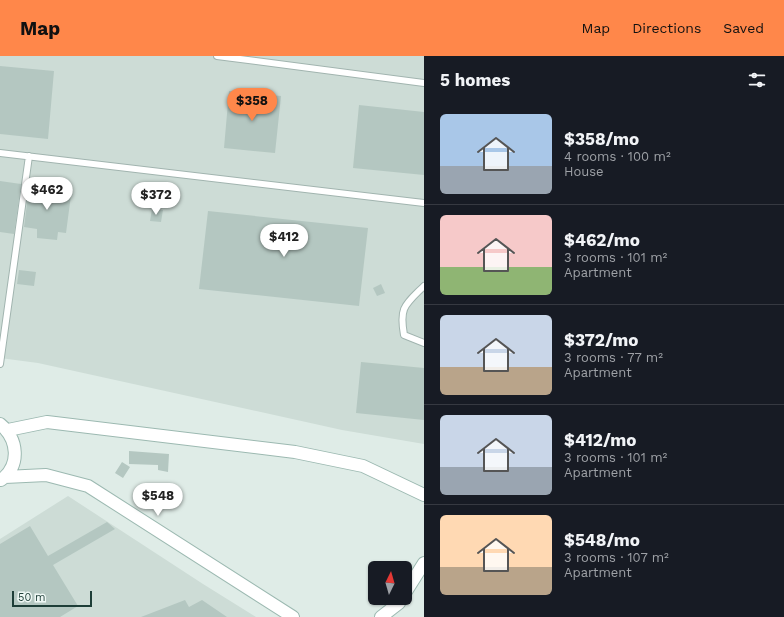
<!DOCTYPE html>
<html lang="en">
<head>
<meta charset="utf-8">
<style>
  body { margin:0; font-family:"Work Sans",sans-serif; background:#242831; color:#f1f3f6; height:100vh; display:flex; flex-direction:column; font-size:15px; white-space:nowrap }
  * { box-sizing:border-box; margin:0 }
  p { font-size:13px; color:#9ea1a6 }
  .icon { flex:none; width:22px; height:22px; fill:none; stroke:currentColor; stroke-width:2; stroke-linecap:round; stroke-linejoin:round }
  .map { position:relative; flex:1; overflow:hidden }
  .drawer { display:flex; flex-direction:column; background:#171b24; width:360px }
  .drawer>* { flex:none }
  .needle { width:26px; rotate:5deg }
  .buttons { position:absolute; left:368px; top:505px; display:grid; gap:8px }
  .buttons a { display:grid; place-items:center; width:44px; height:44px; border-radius:6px; background:#171b24; box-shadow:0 1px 3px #0004; font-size:20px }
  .scale { position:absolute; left:12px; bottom:10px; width:80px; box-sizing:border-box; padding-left:4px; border:2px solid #1e3e38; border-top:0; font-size:11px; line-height:14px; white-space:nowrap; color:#1e3e38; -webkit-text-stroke:3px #eff8f5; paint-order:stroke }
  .price { position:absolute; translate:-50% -34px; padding:0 9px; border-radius:14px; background:#fff; color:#222; font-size:13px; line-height:26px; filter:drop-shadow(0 1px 2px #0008) }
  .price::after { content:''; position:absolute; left:50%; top:24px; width:12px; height:9px; margin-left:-6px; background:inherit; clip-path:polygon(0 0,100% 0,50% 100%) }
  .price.active { background:#ff874a; color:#111 }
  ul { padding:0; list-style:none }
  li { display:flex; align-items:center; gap:12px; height:100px; padding:0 16px }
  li+li { border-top:1px solid #363941 }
  li span { display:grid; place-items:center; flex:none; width:112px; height:80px; border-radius:6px; color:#555 }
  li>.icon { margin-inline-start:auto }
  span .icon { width:48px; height:48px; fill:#fffc; stroke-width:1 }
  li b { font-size:17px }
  h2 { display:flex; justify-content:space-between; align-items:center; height:48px; padding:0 16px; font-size:17px }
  header { display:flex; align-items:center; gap:24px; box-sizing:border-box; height:56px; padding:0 20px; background:#ff874a; color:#111 }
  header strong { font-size:19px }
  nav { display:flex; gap:22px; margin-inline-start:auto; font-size:14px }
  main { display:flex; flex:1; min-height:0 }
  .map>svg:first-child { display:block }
</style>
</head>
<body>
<header>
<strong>Map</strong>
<nav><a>Map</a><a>Directions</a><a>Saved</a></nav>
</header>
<main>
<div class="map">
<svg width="424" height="561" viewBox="0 0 424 561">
  <rect width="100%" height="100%" fill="#dfece7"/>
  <!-- built -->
  <path fill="#cddcd6" d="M0 0H424V388L342 374 38 307 0 302Z
    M68 440 203 528 256 561H0V483Z"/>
  <!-- building -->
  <path fill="#b4c7c1" d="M0 10 54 15 48 83 0 78Z
    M229 35 281 40 275 97 224 92Z
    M359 49 424 56V119L353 112Z
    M30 124 37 125 36 129 63 132 62 138 71 139 66 177 58 176 57 184 37 182V173L24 171Z
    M0 125 21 128 14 178 0 176Z
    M152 153 163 154 161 166 150 165Z
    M208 155 368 172 359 250 199 233Z
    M19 214 36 216 34 230 17 228Z
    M381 228 385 237 377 240 373 232Z
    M361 306 424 312V364L356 357Z
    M129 395 169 398 168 416 158 414V409L129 408Z
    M122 406 130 411 123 422 115 417Z
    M107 466 115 473 53 509 78 550 60 561H0V488L30 470 48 500Z
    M185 544 189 551 202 544 227 561H141Z"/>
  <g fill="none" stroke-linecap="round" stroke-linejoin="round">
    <defs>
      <path id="lane" d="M217 0 424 27
        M0 97 424 147
        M424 230C405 249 399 251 404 279L424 287
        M0 308 29 100"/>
      <path id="secondary" d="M0 368C18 383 21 409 1 424
        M8 374 47 366 295 396 363 410 424 439
        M5 421 46 419 88 430 293 561
        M405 537 424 507
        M381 561 399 547 402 542"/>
    </defs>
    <!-- lane casing -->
    <use href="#lane" stroke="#a1b4af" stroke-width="8"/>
    <!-- secondary casing -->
    <use href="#secondary" stroke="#9cb9b1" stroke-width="14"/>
    <!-- lane -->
    <use href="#lane" stroke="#fff" stroke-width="6"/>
    <!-- secondary -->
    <use href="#secondary" stroke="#fff" stroke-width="12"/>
  </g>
</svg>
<div class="buttons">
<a><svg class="needle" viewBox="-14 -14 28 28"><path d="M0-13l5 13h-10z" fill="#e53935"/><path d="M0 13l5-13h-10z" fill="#9ea1a6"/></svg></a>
</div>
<div class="scale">50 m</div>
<b class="price active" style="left:252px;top:66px">$358</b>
<b class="price" style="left:47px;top:155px">$462</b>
<b class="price" style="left:156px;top:160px">$372</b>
<b class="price" style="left:284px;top:202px">$412</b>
<b class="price" style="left:158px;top:461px">$548</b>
</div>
<section class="drawer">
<h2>5 homes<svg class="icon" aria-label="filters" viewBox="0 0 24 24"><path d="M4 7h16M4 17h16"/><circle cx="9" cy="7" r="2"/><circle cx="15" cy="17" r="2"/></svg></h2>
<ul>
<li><span style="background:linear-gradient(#a9c7e8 65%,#9aa5b1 0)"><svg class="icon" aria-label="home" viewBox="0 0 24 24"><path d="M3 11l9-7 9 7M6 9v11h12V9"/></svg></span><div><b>$358/mo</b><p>4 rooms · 100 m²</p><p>House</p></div></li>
<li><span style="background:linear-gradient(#f6c9c9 65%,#8fb573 0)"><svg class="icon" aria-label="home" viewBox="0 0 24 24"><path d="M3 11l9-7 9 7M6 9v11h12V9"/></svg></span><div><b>$462/mo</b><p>3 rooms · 101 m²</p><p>Apartment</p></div></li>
<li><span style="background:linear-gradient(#c9d6e8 65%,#b9a48a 0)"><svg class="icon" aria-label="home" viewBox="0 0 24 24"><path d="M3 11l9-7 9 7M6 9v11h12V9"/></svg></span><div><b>$372/mo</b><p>3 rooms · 77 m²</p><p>Apartment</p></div></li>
<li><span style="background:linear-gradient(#c9d6e8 65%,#9aa5b1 0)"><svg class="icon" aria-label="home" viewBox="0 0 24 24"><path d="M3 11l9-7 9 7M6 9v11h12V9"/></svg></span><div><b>$412/mo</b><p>3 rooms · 101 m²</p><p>Apartment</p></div></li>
<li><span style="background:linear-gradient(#ffd9b3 65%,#b9a48a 0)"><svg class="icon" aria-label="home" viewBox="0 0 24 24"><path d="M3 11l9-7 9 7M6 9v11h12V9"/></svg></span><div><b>$548/mo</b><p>3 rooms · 107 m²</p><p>Apartment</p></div></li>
</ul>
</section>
</main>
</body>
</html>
